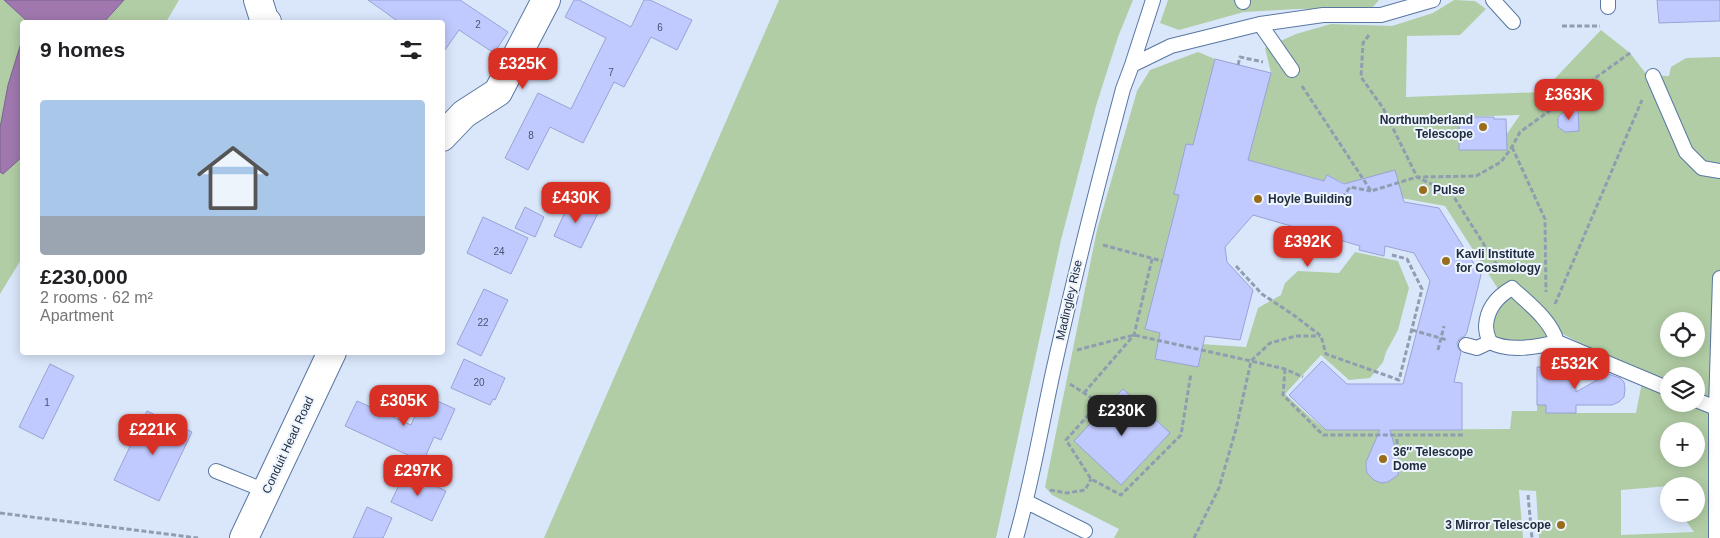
<!DOCTYPE html>
<html lang="en">
<head>
<meta charset="utf-8">
<style>
  body { margin:0; font-family:Helvetica,sans-serif; background:#f2f2f2; color:#202124; height:100vh; display:flex; flex-direction:column; font-size:19px; white-space:nowrap }
  * { box-sizing:border-box; margin:0 }
  p { font-size:16px; color:#757577 }
  .icon { flex:none; width:28px; height:28px; fill:none; stroke:currentColor; stroke-width:2; stroke-linecap:round; stroke-linejoin:round }
  .map { position:relative; flex:1; overflow:hidden }
  .details { position:absolute; left:20px; top:20px; width:425px; height:335px; display:flex; flex-direction:column; background:#fff; border-radius:5px; box-shadow:0 2px 12px #0003 }
  .details>* { flex:none }
  .controls { position:absolute; left:1660px; top:312px; display:grid; gap:10px }
  .controls a { display:grid; place-items:center; width:45px; height:45px; border-radius:50%; background:#fff; box-shadow:0 2px 12px #0003; font-size:25px }
  .price { position:absolute; translate:-50% -42px; padding:0 11px; border-radius:10px; background:#d93025; color:#fff; font-size:16px; line-height:32px; filter:drop-shadow(0 1px 2px #0008) }
  .price::after { content:''; position:absolute; left:50%; top:30px; width:15px; height:11px; margin-left:-8px; background:inherit; clip-path:polygon(0 0,100% 0,50% 100%) }
  .price.selected { background:#222; color:#fff }
  ul { padding:0; list-style:none }
  li { display:grid; align-content:center; gap:10px; height:265px; padding:0 20px }
  li+li { border-top:1px solid #e0e0e0 }
  li span { display:grid; place-items:center; height:155px; border-radius:5px; color:#555 }
  li>.icon { margin-inline-start:auto }
  span .icon { width:90px; height:90px; fill:#fffc; stroke-width:1 }
  li b { font-size:21px }
  h2 { display:flex; justify-content:space-between; align-items:center; height:60px; padding:0 20px; font-size:21px }
  .map>svg:first-child { display:block }
</style>
</head>
<body>
<div class="map">
<svg width="1720" height="538" viewBox="0 0 1720 538">
  <rect width="100%" height="100%" fill="#dae7fb"/>
  <!-- green -->
  <path fill="#b1cda5" fill-rule="evenodd" d="M0 0H4L28 22H22V40L8 85 0 128Z
    M124 0H179L166 22H104Z
    M779 0H1133L1118 37 1096 106 1061 240 996 538H544Z
    M1168 0H1379L1372 8 1297 9 1244 12 1179 30 1160 23Z
    M1454 0 1475 1 1486 9 1460 35 1407 36 1406 97 1542 92 1601 30 1630 53 1647 75 1669 76 1671 67 1686 58 1720 57V538H1539L1536 491 1519 490 1523 538H1114L1119 529 1052 495 1045 487 1097 230 1137 91 1150 70 1198 52 1215 59 1193 145 1186 144 1174 193 1179 195 1145 329 1201 344 1246 347 1258 308 1281 295 1285 283 1298 271 1339 273 1355 252 1398 261 1409 288 1398 330 1386 352 1383 362 1370 378 1349 380 1321 355 1285 394 1311 418 1326 430 1510 429 1512 411H1537V405H1546V413H1636L1644 372 1594 351 1561 333 1537 307 1500 292 1445 206 1358 190 1327 175 1324 181 1248 160 1271 73 1265 48 1296 34 1331 24 1392 26 1433 13ZM1520 115 1506 135V150H1459V117ZM1669 321H1696V349H1669ZM1669 376H1696V404H1669ZM1669 431H1696V459H1669ZM1669 486H1696V514H1681L1694 532 1621 535V490Z
    M22 157V258L0 294V172L3 173Z
    M1507 296 1515 297 1548 331C1547 335 1546 340 1541 342 1533 345 1508 340 1498 339 1485 324 1497 309 1507 296Z"/>
  <!-- water -->
  <path fill="#a078af" stroke="#7a628d" d="M4 0H124L104 22H28Z
    M22 40V157L3 174 0 172V128L8 85Z"/>
  <!-- building -->
  <path fill="#c0cafe" stroke="#99a2d5" d="M368 0H460L508 32 494 53 459 30 442 54V22H399Z
    M574 0H579L631 27 644 0H650L692 20 677 50 651 37 624 87 614 82 583 143 550 127 528 170 505 158 538 93 571 109 606 38 565 17Z
    M1657 0H1720V21L1659 23Z
    M1215 59 1271 73 1248 160 1324 181 1327 175 1344 184 1395 170 1404 202 1439 208 1481 275 1467 332 1465 336 1460 338 1457 343 1458 348 1461 352 1454 382 1462 383V430H1390L1400 465 1398 475 1388 482 1381 483 1374 480 1367 473 1366 467V462L1380 430H1326L1289 395 1322 361 1347 384H1403L1430 281 1414 253 1385 246 1384 256 1359 250 1360 246 1253 215 1225 247 1227 262 1253 290 1240 340 1205 336 1198 367 1155 359 1160 333 1145 329 1179 195 1174 194 1186 144 1193 145Z
    M1578 110 1579 131 1565 132 1558 127V117L1565 111Z
    M1459 117H1494V119H1506L1507 150H1459Z
    M571 199 598 213 581 248 554 236Z
    M525 207 544 217 535 237 515 228Z
    M483 217 528 238 511 274 467 253Z
    M484 289 508 300 481 356 457 344Z
    M464 359 505 378 495 400 493 399 490 405 451 388Z
    M50 364 74 376 43 439 19 427Z
    M1576 364V392L1608 374 1620 378 1624 382 1625 389 1624 397 1619 402 1612 405H1576V413H1546V405H1537V367H1548V365Z
    M1123 389 1170 433 1121 485 1074 441Z
    M424 395 455 409 441 440 434 437 423 462 345 426 357 401 411 425Z
    M147 411 192 432 159 501 114 480Z
    M405 472 446 491 432 521 391 502Z
    M367 507 392 518 383 538H353Z"/>
  <g fill="none" stroke-linecap="round" stroke-linejoin="round">
    <defs>
      <path id="lane" d="M1242 0 1243 2
        M1493 0 1513 22
        M1608 0V7
        M1260 24 1292 70
        M1132 65 1171 46 1260 24 1323 15H1381L1433 0
        M1653 76 1686 152 1702 168 1720 171
        M1512 288C1528 303 1551 320 1557 342 1538 347 1508 352 1490 342 1488 338 1486 331 1486 326 1487 308 1498 296 1512 288Z
        M1557 342 1669 389
        M1466 345 1477 348 1490 342
        M1696 400 1716 408
        M216 471 266 491
        M1027 502 1085 531
        M1016 538C1032 483 1041 427 1053 372 1074 277 1098 183 1123 89L1132 65 1153 0
        M1716 538V408L1720 278"/>
      <path id="street" d="M258 0 264 19 267 22
        M442 137 464 114 498 92 546 0
        M244 538 332 352"/>
    </defs>
    <!-- lane casing -->
    <use href="#lane" stroke="#5877a1" stroke-width="16"/>
    <!-- street casing -->
    <use href="#street" stroke="#5877a1" stroke-width="30"/>
    <!-- path -->
    <path stroke="#909db0" stroke-width="3" stroke-dasharray="5 2.5" stroke-linecap="butt" d="M1562 26H1600
      M1369 35 1363 43 1361 77 1383 108 1417 177 1452 194 1502 273
      M1238 65 1240 57 1263 62
      M1302 86 1371 191 1417 177 1476 176 1501 162 1512 147 1520 132 1630 53
      M1512 147 1545 219 1546 292
      M1338 204 1350 187 1371 191
      M1103 245 1162 261
      M1329 245 1332 233
      M1236 266 1262 294 1295 316 1321 336 1326 354 1399 380 1422 289 1407 259 1392 255
      M1555 304 1642 100
      M1412 330 1447 340
      M1077 350 1134 335 1251 361 1285 369 1303 377
      M1285 369 1283 395 1323 435H1465
      M1070 384 1106 407
      M1084 393 1134 335 1152 259
      M1099 403 1066 440 1091 479 1121 495 1181 435 1191 373
      M1397 444V436
      M1050 490 1067 493 1085 490 1091 479
      M1528 495 1532 538
      M0 513 198 538
      M1194 538 1219 488 1236 429 1251 361 1270 343 1296 336H1320"/>
    <!-- lane -->
    <use href="#lane" stroke="#fff" stroke-width="14"/>
    <!-- street -->
    <use href="#street" stroke="#fff" stroke-width="28"/>
    <!-- path-bridge -->
    <path stroke="#909db0" stroke-width="3" stroke-dasharray="5 2.5" stroke-linecap="butt" d="M1438 350 1444 326"/>
  </g>
  <!-- markers -->
  <g fill="#9a6d1d" stroke="#edf4fe" stroke-width="2">
    <circle cx="1483" cy="127" r="5"/>
    <circle cx="1423" cy="190" r="5"/>
    <circle cx="1258" cy="199" r="5"/>
    <circle cx="1446" cy="261" r="5"/>
    <circle cx="1383" cy="459" r="5"/>
    <circle cx="1561" cy="525" r="5"/>
  </g>
  <g text-anchor="middle" stroke-width="4" stroke-linejoin="round" paint-order="stroke">
    <!-- number labels -->
    <g font-size="10" fill="#48546f">
      <text x="478" y="28">2</text>
      <text x="660" y="31">6</text>
      <text x="611" y="76">7</text>
      <text x="531" y="139">8</text>
      <text x="499" y="255">24</text>
      <text x="483" y="326">22</text>
      <text x="479" y="386">20</text>
      <text x="47" y="406">1</text>
    </g>
    <!-- poi labels -->
    <g font-size="12" font-weight="bold" fill="#202d3f" stroke="#edf4fe" text-anchor="start">
      <text x="1473" y="124" text-anchor="end">Northumberland<tspan x="1473" dy="14">Telescope</tspan></text>
      <text x="1433" y="194">Pulse</text>
      <text x="1268" y="203">Hoyle Building</text>
      <text x="1456" y="258">Kavli Institute<tspan x="1456" dy="14">for Cosmology</tspan></text>
      <text x="1393" y="456">36″ Telescope<tspan x="1393" dy="14">Dome</tspan></text>
      <text x="1551" y="529" text-anchor="end">3 Mirror Telescope</text>
    </g>
    <!-- street labels -->
    <g font-size="12" fill="#202d3f" stroke="#edf4fe">
      <text transform="translate(1069 300) rotate(-77)" y="4">Madingley Rise</text>
      <text transform="translate(288 445) rotate(-65)" y="4">Conduit Head Road</text>
    </g>
  </g>
</svg>
<div class="controls">
<a><svg class="icon" aria-label="locate" viewBox="0 0 24 24"><circle cx="12" cy="12" r="6"/><path d="M12 2v4M12 18v4M2 12h4M18 12h4"/></svg></a>
<a><svg class="icon" aria-label="layers" viewBox="0 0 24 24"><path d="M12 4l9 5-9 5-9-5zM3 14l9 5 9-5"/></svg></a>
<a>+</a>
<a>−</a>
</div>
<b class="price" style="left:523px;top:90px">£325K</b>
<b class="price" style="left:1569px;top:121px">£363K</b>
<b class="price" style="left:576px;top:224px">£430K</b>
<b class="price" style="left:1308px;top:268px">£392K</b>
<b class="price" style="left:1575px;top:390px">£532K</b>
<b class="price" style="left:404px;top:427px">£305K</b>
<b class="price selected" style="left:1122px;top:437px">£230K</b>
<b class="price" style="left:153px;top:456px">£221K</b>
<b class="price" style="left:418px;top:497px">£297K</b>
<section class="details">
<h2>9 homes<svg class="icon" aria-label="filters" viewBox="0 0 24 24"><path d="M4 7h16M4 17h16"/><circle cx="9" cy="7" r="2"/><circle cx="15" cy="17" r="2"/></svg></h2>
<ul>
<li><span style="background:linear-gradient(#a9c7e8 75%,#9aa5b1 0)"><svg class="icon" aria-label="home" viewBox="0 0 24 24"><path d="M3 11l9-7 9 7M6 9v11h12V9"/></svg></span><div><b>£230,000</b><p>2 rooms · 62 m²</p><p>Apartment</p></div></li>
</ul>
</section>
</div>
</body>
</html>
